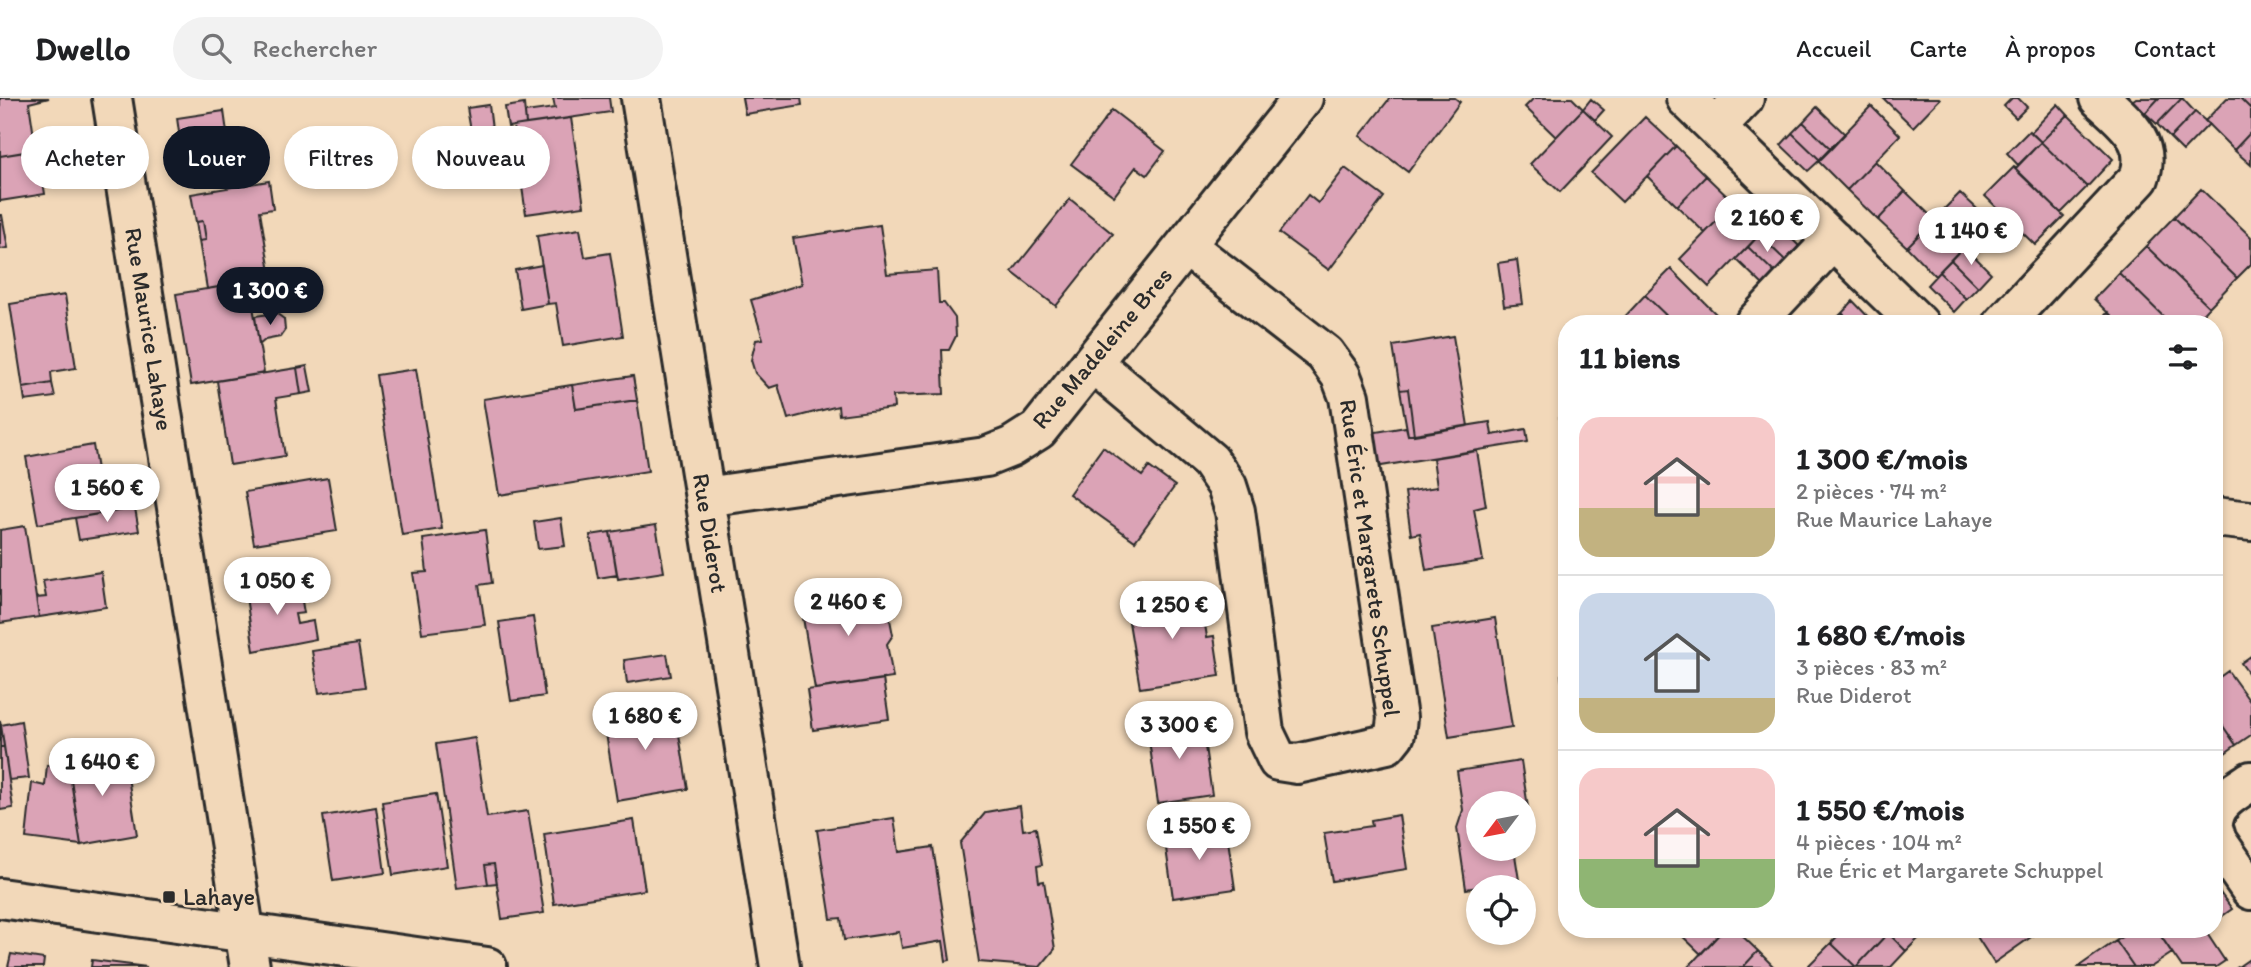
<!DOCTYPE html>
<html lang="fr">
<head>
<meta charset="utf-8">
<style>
  body { margin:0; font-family:Itim,sans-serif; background:#f2f2f2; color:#202124; height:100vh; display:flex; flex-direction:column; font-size:26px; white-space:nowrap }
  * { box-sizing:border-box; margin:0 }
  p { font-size:23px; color:#757577 }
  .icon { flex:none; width:38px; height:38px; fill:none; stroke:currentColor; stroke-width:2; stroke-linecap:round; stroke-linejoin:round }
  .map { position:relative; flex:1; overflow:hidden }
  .side { position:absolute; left:1558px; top:217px; width:665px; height:623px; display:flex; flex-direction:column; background:#fff; border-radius:28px; box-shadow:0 4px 10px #0003 }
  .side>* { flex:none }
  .top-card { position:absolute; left:21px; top:28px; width:665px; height:63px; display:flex; gap:14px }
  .needle { width:46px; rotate:238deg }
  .tools { position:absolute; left:1466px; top:693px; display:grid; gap:14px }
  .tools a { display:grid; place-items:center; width:70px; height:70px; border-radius:50%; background:#fff; box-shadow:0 4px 10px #0003; font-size:35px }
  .price { position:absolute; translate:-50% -60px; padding:0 16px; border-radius:24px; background:#fff; color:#222; font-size:23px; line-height:46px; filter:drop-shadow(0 2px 4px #0008) }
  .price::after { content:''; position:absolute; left:50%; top:42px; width:21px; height:16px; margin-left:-10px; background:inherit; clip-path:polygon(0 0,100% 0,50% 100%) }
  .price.on { background:#111827; color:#fff }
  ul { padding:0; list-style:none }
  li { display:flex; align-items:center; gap:21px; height:175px; padding:0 21px }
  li+li { border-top:2px solid #e0e0e0 }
  li span { display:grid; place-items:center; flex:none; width:196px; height:140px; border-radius:21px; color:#555 }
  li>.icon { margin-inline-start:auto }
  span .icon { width:84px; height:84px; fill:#fffc; stroke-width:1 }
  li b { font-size:30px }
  h2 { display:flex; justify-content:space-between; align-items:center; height:84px; padding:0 21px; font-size:30px }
  .chip { padding:0 24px; border-radius:32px; background:#fff; box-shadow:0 4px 10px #0003; font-size:24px; line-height:63px }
  .chip.on { background:#111827; color:#fff }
  header { display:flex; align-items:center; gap:42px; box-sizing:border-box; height:98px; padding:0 35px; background:#fff; border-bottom:2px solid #e0e0e0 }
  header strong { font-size:33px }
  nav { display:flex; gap:38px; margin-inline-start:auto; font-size:24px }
  .search { width:490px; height:63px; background:#f2f2f2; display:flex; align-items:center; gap:18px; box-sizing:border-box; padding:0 24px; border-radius:38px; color:#757577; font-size:26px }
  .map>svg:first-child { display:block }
</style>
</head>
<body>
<header>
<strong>Dwello</strong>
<div class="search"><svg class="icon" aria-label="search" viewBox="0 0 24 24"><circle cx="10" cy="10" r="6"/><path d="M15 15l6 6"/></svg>Rechercher</div>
<nav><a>Accueil</a><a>Carte</a><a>À propos</a><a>Contact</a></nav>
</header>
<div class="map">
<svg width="2251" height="869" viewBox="0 0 2251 869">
  <rect width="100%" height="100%" fill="#f2d8b9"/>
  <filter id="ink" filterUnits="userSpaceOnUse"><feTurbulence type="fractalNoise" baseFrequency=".0143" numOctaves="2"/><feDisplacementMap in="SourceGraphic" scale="14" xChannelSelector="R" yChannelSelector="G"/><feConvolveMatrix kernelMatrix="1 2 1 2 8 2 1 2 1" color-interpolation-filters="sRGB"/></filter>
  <g filter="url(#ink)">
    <!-- building -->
    <path fill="#dba3b6" stroke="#2b2b2b" stroke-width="2" d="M0 0H49L29 5 36 52 0 58Z
      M553 0H609L611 14 526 26 525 14 555 10Z
      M742 0H801L802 7 745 16Z
      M1390 0H1455L1460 4 1408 74 1360 38Z
      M1534 0H1572L1583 11 1556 39 1525 9Z
      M1883 0H1939L1940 1 1913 29Z
      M2012 0H2018L2027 9 2016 20 2004 8Z
      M2136 0H2159L2145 15 2132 3Z
      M2159 0H2182L2157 26 2145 15Z
      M2182 0 2195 14 2170 40 2157 26Z
      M2227 0H2240L2251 11V34L2234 52 2205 23Z
      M2240 0H2251V11Z
      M1591 1 1604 12 1595 22 1583 11Z
      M524 6 526 26 508 29 505 9Z
      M2058 6 2068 17 2041 44 2031 34Z
      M489 7 492 31 471 33 467 10Z
      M1871 8 1900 37 1847 92 1818 63Z
      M1817 9 1845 36 1831 51 1803 24Z
      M1583 11 1612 39 1560 94 1530 66Z
      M1112 12 1165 53 1147 77 1136 69 1114 98 1071 66Z
      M224 13 232 71 185 77 177 20Z
      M2195 14 2209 26 2183 53 2170 40Z
      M2068 17 2113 61 2087 89 2041 44Z
      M1645 19 1676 48 1622 104 1591 75Z
      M571 20 584 108 526 116 513 28Z
      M1803 24 1831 51 1820 62 1792 35Z
      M333 27 337 50 322 52 319 29Z
      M2029 33 2041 44 2018 67 2007 55Z
      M2251 34V67L2234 52Z
      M1792 35 1820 62 1808 73 1781 47Z
      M2041 44 2087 89 2061 115 2015 71Z
      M1676 48 1706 78 1677 108 1647 78Z
      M38 52 45 96 0 103V58Z
      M1875 63 1905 93 1878 122 1847 92Z
      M2014 69 2064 118 2035 147 1985 98Z
      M1345 70 1384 99 1329 172 1279 135 1308 97 1318 105Z
      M1706 78 1734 105 1705 135 1677 108Z
      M269 83 273 111 260 113 271 180 207 191 199 143 206 142 203 123 196 124 191 96Z
      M2201 91 2251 139V166L2237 180 2174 119Z
      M1905 93 1934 121 1907 149 1878 122Z
      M1960 95 1989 122 1935 178 1907 149Z
      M1070 101 1113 136 1056 208 1012 174Z
      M1734 105 1763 133 1709 189 1680 161Z
      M0 117H2L8 150 0 151Z
      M2174 119 2237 180 2209 209 2146 148Z
      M1773 122 1801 150 1787 164 1759 137Z
      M203 123 206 142 199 143 196 124Z
      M880 127 887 176 937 172 939 205H944L955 220 956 238 949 252H942L944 296 893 298 894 310 839 317 838 308 788 321 778 287 769 290 755 275 751 262 756 242 763 241 751 202 802 186 793 140Z
      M580 131 585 159 610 155 623 238 563 248 556 205 548 206 537 138Z
      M1759 137 1787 164 1776 176 1748 149Z
      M1964 148 1991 175 1978 189 1951 162Z
      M2146 148 2209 209 2193 226H2171L2119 175Z
      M1748 149 1776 176 1764 188 1736 161Z
      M1517 162 1523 206 1504 208 1498 165Z
      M1951 162 1978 189 1966 201 1939 174Z
      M542 167 548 206 521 211 515 172Z
      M1671 171 1716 216 1706 226H1675L1645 197Z
      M1939 174 1966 201 1954 214 1927 187Z
      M2119 175 2171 226H2119L2094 201Z
      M249 184 264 275 191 287 176 196Z
      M65 197 76 270 51 274 52 285 23 290 10 206Z
      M1645 197 1675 226 1619 225Z
      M1853 203 1875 226H1853L1842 215Z
      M2108 214 2119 226H2097Z
      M276 215 284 221 285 232 280 239 265 242 259 247 255 218Z
      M1842 215 1853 226H1831Z
      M1453 238 1468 328 1414 337 1408 291 1400 292 1393 248Z
      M307 268 312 294 301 296 297 270Z
      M297 270 301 296 276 300 285 358 230 367 217 283Z
      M416 271 442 431 402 437 376 277Z
      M633 278 637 302 576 311 572 287Z
      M52 285 55 299 25 303 23 290Z
      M572 287 576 311 637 302 648 373 499 397 483 301Z
      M1408 291 1414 337H1408L1400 292Z
      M1566 313V326L1559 320Z
      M1490 324 1492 337 1526 331 1528 344 1375 369 1370 335 1406 329 1408 337Z
      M93 347 104 415 38 426 26 359Z
      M1103 349 1142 378 1149 369 1175 388 1135 443 1069 396Z
      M1477 353 1486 408 1474 411 1483 463 1426 472 1420 435 1411 437 1405 394 1437 389 1433 360Z
      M328 380 337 433 254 446 245 394Z
      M135 410 139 433 79 442 75 420Z
      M561 420 565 448 538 451 534 424Z
      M656 427 664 474 618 481 610 434Z
      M25 428 39 519 0 525V432Z
      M485 432 492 485 479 487 485 527 422 535 413 475 427 474 423 441Z
      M610 434 617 477 598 480 590 437Z
      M101 474 106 509 39 519 36 500 46 499 43 483Z
      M291 485V492L300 491 304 515 295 516 297 526 313 523 316 541 254 553 245 492Z
      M878 490 885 496 893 537 887 546 893 580 815 591 800 502Z
      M1200 495 1207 539 1214 538 1220 578 1140 590 1126 506Z
      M533 519 545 598 511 603 499 524Z
      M1495 520 1512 629 1449 639 1432 530Z
      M358 546 365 589 319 595 312 553Z
      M667 556 671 578 627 585 624 562Z
      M2251 558V579L2241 565Z
      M2228 573 2251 605V637L2236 647 2214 615V583Z
      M1566 576V612L1561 577Z
      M883 581 889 621 813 632 807 592Z
      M674 606 688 691 617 703 603 617Z
      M2214 615 2236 647 2214 663Z
      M1201 621 1212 697 1158 705 1147 628Z
      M0 623 4 649H0Z
      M21 623 29 680 9 682 1 627Z
      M475 640 487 719 528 713 544 815 502 821 494 766 485 767 488 786 457 790 436 646Z
      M0 649H4L13 710 0 712Z
      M124 653 137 737 81 747 68 662Z
      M1521 663 1529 716 1524 717V705H1479V751H1514L1519 782 1466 791 1457 730 1463 712 1457 673Z
      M47 667 69 670 81 747 26 740 32 685 45 688Z
      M436 696 447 768 393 777 382 704Z
      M1020 708 1023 732 1036 730 1042 767 1037 768 1039 784 1044 783 1055 851 1040 869 979 864 960 745 986 714Z
      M376 709 385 775 333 783 323 718Z
      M1399 717 1407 771 1332 783 1324 735 1372 728 1371 722Z
      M894 720 899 754 933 749 950 862 946 863 943 843 902 850 899 834 844 842 841 820 831 821 817 732Z
      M634 722 645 792 554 806 544 736Z
      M1226 728 1235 791 1173 800 1164 736Z
      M494 766 497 785 488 786 485 767Z
      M2214 785 2221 796 2214 801Z
      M2221 796 2232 811 2214 824V801Z
      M1675 831H1724L1701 856Z
      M1724 831H1735L1758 853 1743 869H1688Z
      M1844 831H1884L1888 835 1856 869 1831 845Z
      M1892 831H1928L1906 853 1888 835Z
      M1972 831H2040L2041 832 1994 865Z
      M2133 831H2156L2172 855 2151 869H2134L2116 843Z
      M2156 831H2204L2225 863 2216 869H2182Z
      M1888 835 1906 853 1891 869H1856Z
      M2116 843 2134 869H2078L2098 855Z
      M1831 845 1856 869H1807Z
      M1758 853 1774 869H1743Z
      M11 856 44 861 43 869H8Z
      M2251 860V869H2238Z
      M92 862 147 869H91Z"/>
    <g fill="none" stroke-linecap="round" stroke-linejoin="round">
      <defs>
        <path id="street" d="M112 0 250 869
          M641 0 780 869
          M1686 0 1919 226
          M1716 29 1744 0
          M1754 226 1833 142
          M2003 226 2139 80C2153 43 2124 23 2099 0
          M1093 265 1210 363 1227 388 1235 413 1264 634 1278 663 1297 666 1387 646 1395 636 1397 620 1349 299 1341 278 1325 256 1186 148
          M705 399 986 359 1011 349 1038 332 1303 0
          M2214 419 2251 423
          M2214 720C2217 702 2237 693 2251 683
          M2214 733 2217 743 2251 792"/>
        <path id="primary" d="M0 800 487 869"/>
      </defs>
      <!-- street casing -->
      <use href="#street" stroke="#2b2b2b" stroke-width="44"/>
      <!-- primary casing -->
      <use href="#primary" stroke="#2b2b2b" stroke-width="44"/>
      <!-- street -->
      <use href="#street" stroke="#f2d8b9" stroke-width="38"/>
      <!-- primary -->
      <use href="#primary" stroke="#f2d8b9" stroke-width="38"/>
    </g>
  </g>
  <!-- markers -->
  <rect fill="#2b2b2b" stroke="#f2d8b9" stroke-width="2.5" x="162" y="792" width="14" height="14" rx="3.5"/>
  <g text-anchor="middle" stroke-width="5" stroke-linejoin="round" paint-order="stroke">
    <!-- street labels -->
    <g font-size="24" fill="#2b2b2b" stroke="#f2d8b9">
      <text transform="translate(149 231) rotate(81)" y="8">Rue Maurice Lahaye</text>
      <text transform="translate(1102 250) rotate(-50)" y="8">Rue Madeleine Bres</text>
      <text transform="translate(710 435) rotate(81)" y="8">Rue Diderot</text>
      <text transform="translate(1370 460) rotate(82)" y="8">Rue Éric et Margarete Schuppel</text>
    </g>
    <!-- poi labels -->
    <g font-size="24" fill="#2b2b2b" stroke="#f2d8b9" text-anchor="start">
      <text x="183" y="807">Lahaye</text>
    </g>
  </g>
</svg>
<div class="tools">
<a><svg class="needle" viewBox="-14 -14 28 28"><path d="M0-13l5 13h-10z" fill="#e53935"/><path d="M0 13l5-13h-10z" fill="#757577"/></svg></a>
<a><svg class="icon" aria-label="locate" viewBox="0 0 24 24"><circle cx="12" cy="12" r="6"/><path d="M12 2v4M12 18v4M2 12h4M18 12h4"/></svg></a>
</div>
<b class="price" style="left:1767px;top:156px">2 160 €</b>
<b class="price" style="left:1971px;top:169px">1 140 €</b>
<b class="price on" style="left:270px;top:229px">1 300 €</b>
<b class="price" style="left:107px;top:426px">1 560 €</b>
<b class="price" style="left:277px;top:519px">1 050 €</b>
<b class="price" style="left:848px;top:540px">2 460 €</b>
<b class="price" style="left:1172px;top:543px">1 250 €</b>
<b class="price" style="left:645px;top:654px">1 680 €</b>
<b class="price" style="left:1179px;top:663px">3 300 €</b>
<b class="price" style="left:102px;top:700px">1 640 €</b>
<b class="price" style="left:1199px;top:764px">1 550 €</b>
<div class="top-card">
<a class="chip">Acheter</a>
<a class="chip on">Louer</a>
<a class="chip">Filtres</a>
<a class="chip">Nouveau</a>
</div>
<section class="side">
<h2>11 biens<svg class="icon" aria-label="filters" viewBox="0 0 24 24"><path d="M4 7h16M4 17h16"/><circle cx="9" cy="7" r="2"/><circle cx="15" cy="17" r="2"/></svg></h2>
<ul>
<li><span style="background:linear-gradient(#f6c9c9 65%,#c2b280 0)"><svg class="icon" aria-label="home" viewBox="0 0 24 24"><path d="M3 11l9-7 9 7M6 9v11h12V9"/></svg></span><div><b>1 300 €/mois</b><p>2 pièces · 74 m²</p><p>Rue Maurice Lahaye</p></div></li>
<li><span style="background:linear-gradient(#c9d6e8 75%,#c2b280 0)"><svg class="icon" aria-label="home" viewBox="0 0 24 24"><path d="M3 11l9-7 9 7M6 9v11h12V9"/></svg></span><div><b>1 680 €/mois</b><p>3 pièces · 83 m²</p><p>Rue Diderot</p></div></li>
<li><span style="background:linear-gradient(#f6c9c9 65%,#8fb573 0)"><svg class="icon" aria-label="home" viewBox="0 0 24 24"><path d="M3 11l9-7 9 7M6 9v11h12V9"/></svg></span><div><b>1 550 €/mois</b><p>4 pièces · 104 m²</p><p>Rue Éric et Margarete Schuppel</p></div></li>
</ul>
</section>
</div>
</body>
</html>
